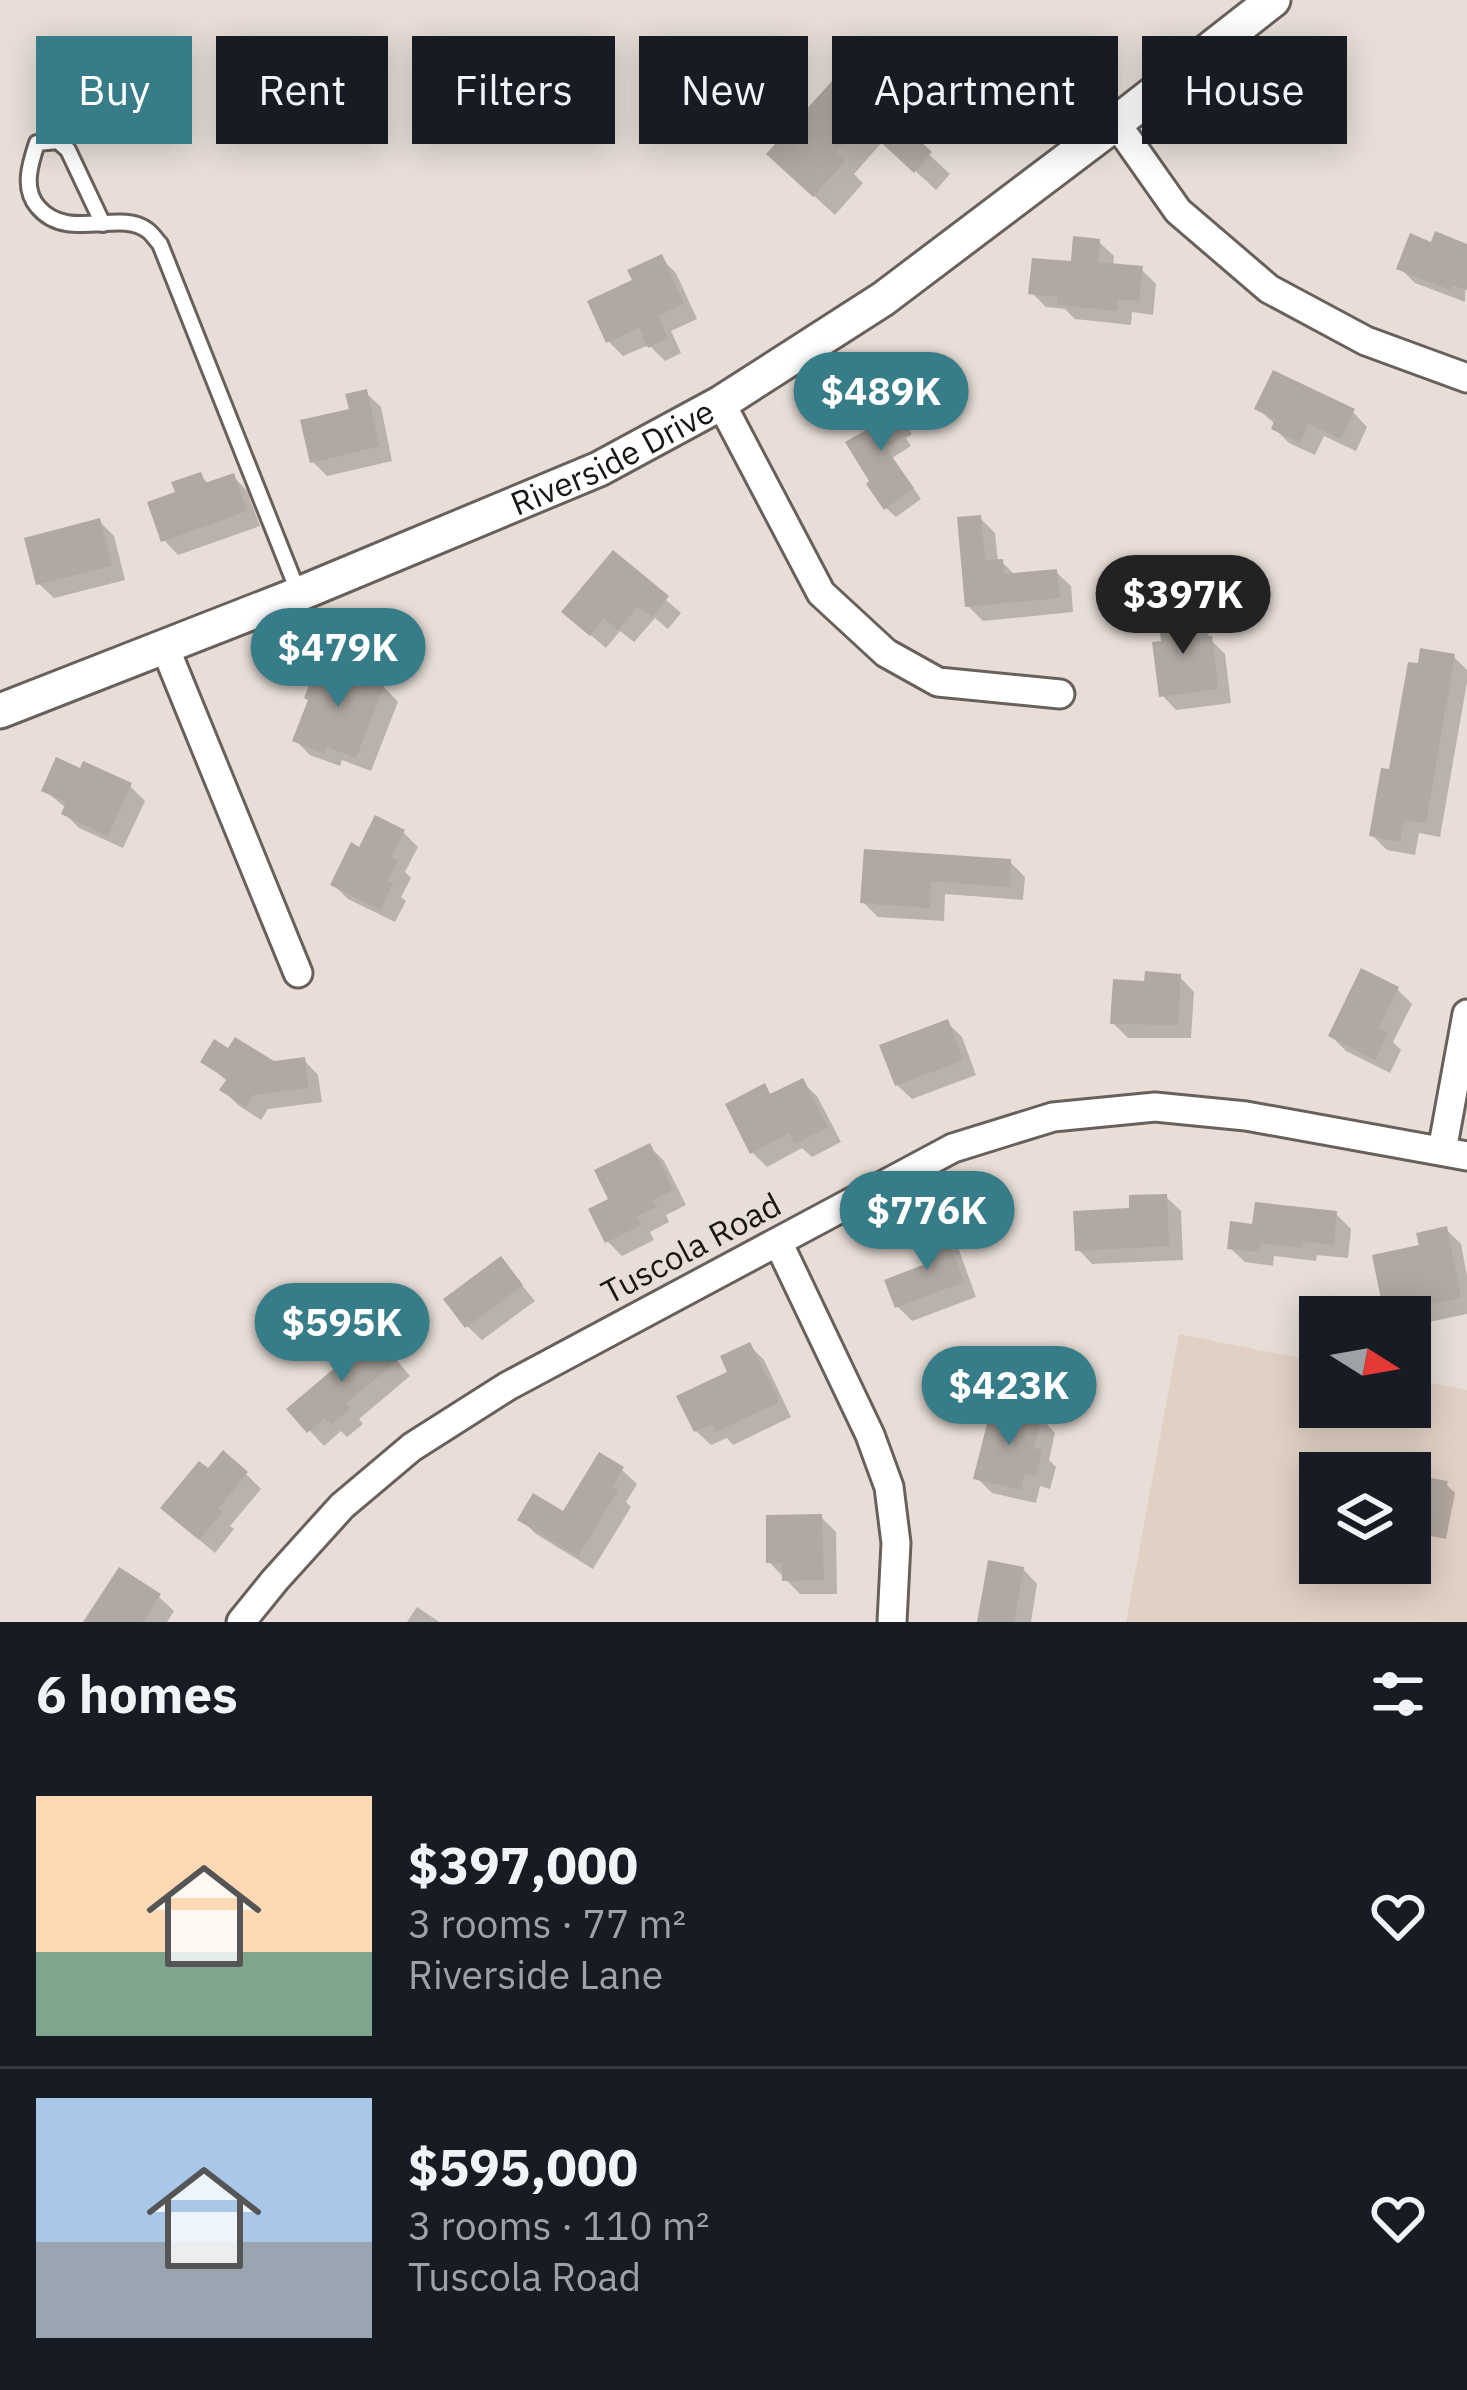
<!DOCTYPE html>
<html lang="en">
<head>
<meta charset="utf-8">
<style>
  body { margin:0; font-family:"IBM Plex Sans",sans-serif; background:#242831; color:#f1f3f6; height:100vh; display:flex; flex-direction:column; font-size:45px; white-space:nowrap }
  * { box-sizing:border-box; margin:0 }
  p { font-size:39px; color:#9ea1a6 }
  .icon { flex:none; width:66px; height:66px; fill:none; stroke:currentColor; stroke-width:2; stroke-linecap:round; stroke-linejoin:round }
  .map { position:relative; height:1622px; overflow:hidden }
  .side { display:flex; flex-direction:column; background:#171b24; flex:1 }
  .side>* { flex:none }
  .banner { position:absolute; left:36px; top:36px; width:1395px; height:108px; display:flex; gap:24px }
  .needle { width:78px; rotate:101deg }
  .buttons { position:absolute; left:1299px; top:1296px; display:grid; gap:24px }
  .buttons a { display:grid; place-items:center; width:132px; height:132px; border-radius:0px; background:#171b24; box-shadow:0 6px 30px #0003; font-size:60px }
  .price { position:absolute; translate:-50% -102px; padding:0 27px; border-radius:42px; background:#377d89; color:#fff; font-size:39px; line-height:78px; filter:drop-shadow(0 3px 6px #0008) }
  .price::after { content:''; position:absolute; left:50%; top:72px; width:36px; height:27px; margin-left:-18px; background:inherit; clip-path:polygon(0 0,100% 0,50% 100%) }
  .price.current { background:#222; color:#fff }
  ul { padding:0; list-style:none }
  li { display:flex; align-items:center; gap:36px; height:300px; padding:0 36px }
  li+li { border-top:3px solid #363941 }
  li span { display:grid; place-items:center; flex:none; width:336px; height:240px; border-radius:0px; color:#555 }
  li>.icon { margin-inline-start:auto }
  span .icon { width:144px; height:144px; fill:#fffc; stroke-width:1 }
  li b { font-size:51px }
  h2 { display:flex; justify-content:space-between; align-items:center; height:144px; padding:0 36px; font-size:51px }
  .tag { padding:0 42px; border-radius:0px; background:#171b24; box-shadow:0 6px 30px #0003; font-size:42px; line-height:108px }
  .tag.current { background:#377d89; color:#fff }
  .map>svg:first-child { display:block }
</style>
</head>
<body>
<div class="map">
<svg width="1467" height="1622" viewBox="0 0 1467 1622">
  <rect width="100%" height="100%" fill="#e8ded7"/>
  <!-- built -->
  <path fill="#e1d1c5" fill-rule="evenodd" d="M1179 1334 1320 1362V1407H1410V1379L1467 1390V1622H1126ZM1320 1473H1410V1563H1320Z"/>
  <!-- shadow -->
  <path fill="#0003" d="M843 75 950 174 936 190 883 141 854 174 863 183 835 215 790 174Z
    M1099 242 1114 256 1113 266 1141 269 1156 284 1153 315 1132 312 1131 325 1075 319 1065 309 1046 307 1031 292 1074 265Z
    M1433 245 1467 247 1465 302 1415 283 1400 268Z
    M661 258 676 273 697 319 671 331 681 353 665 361 649 345 623 356 609 342 636 282Z
    M366 393 381 407 392 461 327 476 312 461Z
    M889 402 912 434 906 438 911 446 892 458 921 499 896 517 886 508 870 430Z
    M1258 409 1353 412 1367 427 1356 451 1324 436 1315 455 1289 443 1274 428 1276 425Z
    M200 475 210 485 233 476 247 491 260 526 178 555 164 540 179 494Z
    M980 518 995 533 998 562H1002L1016 576 1056 572 1071 586 1073 612 983 621 968 606Z
    M99 521 114 536 125 580 54 598 39 584Z
    M614 554 681 613 668 629 655 618 634 642 620 631 606 648 580 626Z
    M1193 614 1208 629 1209 638 1225 654 1231 703 1176 710 1162 695 1164 644Z
    M1454 657 1467 670V682L1440 837 1419 833 1415 855 1387 850 1372 835 1392 773Z
    M384 687 398 702 371 771 342 760 340 766 310 755 295 740Z
    M130 786 145 801 123 848 79 828 64 813 66 808 44 790Z
    M403 832 418 847 405 872 411 878 401 897 406 901 395 922 348 899 333 884 360 851Z
    M867 852 1010 862 1025 877 1023 900 945 894 944 921 878 917 863 902Z
    M1180 977 1194 992 1191 1038H1128L1113 1023 1147 984Z
    M1397 989 1412 1004 1393 1042 1401 1050 1390 1073 1346 1051 1331 1036Z
    M947 1022 962 1037 976 1075 912 1099 897 1085Z
    M304 1060 318 1075 322 1102 268 1109 261 1120 238 1105 223 1090 228 1082 204 1061 273 1064Z
    M802 1082 817 1096 841 1142 812 1157 802 1148 767 1167 752 1152 764 1087 773 1096Z
    M649 1146 664 1161 686 1205 666 1215 669 1222 650 1232 654 1240 622 1256 607 1241 612 1200Z
    M1166 1197 1181 1211 1183 1260 1092 1264 1078 1249 1132 1211Z
    M1336 1214 1351 1229 1348 1258 1317 1255 1316 1261 1274 1256 1273 1266 1245 1262 1230 1248 1255 1227Z
    M1446 1229 1461 1244 1467 1276V1314L1410 1326V1317H1391L1386 1313 1422 1248Z
    M944 1235 959 1250 976 1297 912 1321 897 1306 931 1265Z
    M501 1260 535 1301 482 1340 467 1326Z
    M749 1345 764 1360 791 1417 733 1445 727 1438 711 1445 696 1431Z
    M390 1352 410 1376 359 1419 363 1424 347 1437 341 1431 324 1446 290 1409Z
    M1041 1418 1055 1433 1049 1460 1056 1467 1050 1489 1040 1486 1036 1503 992 1493 977 1478Z
    M622 1470 637 1484 626 1502 631 1507 593 1569 536 1534 521 1519 564 1515Z
    M208 1472 246 1474 261 1489 230 1526 234 1529 215 1553 178 1522Z
    M1446 1484 1455 1493 1446 1539 1410 1532V1495Z
    M821 1517 836 1532 837 1594H800L769 1562Z
    M1023 1569 1037 1584 1031 1622H980Z
    M159 1597 174 1611 167 1622H87Z
    M417 1607 438 1621 439 1622H407Z"/>
  <!-- building -->
  <path fill="#b1a8a1" d="M842 70 932 152 914 173 861 124 836 152 845 161 813 197 766 154Z
    M1435 231 1467 244V290L1452 285 1450 290 1396 269 1410 233 1431 242Z
    M1073 236 1100 239 1098 262 1143 266 1139 301 1118 299 1117 311 1057 305 1058 297 1028 294 1032 258 1071 261Z
    M662 254 684 303 658 316 668 338 648 348 639 328 606 343 587 301 632 280 627 270Z
    M1273 370 1355 409 1341 439 1309 424 1300 443 1271 429 1275 419 1254 409Z
    M367 389 379 446 310 463 300 420 349 409 345 394Z
    M889 398 905 423 899 427 904 436 886 448 914 488 884 510 866 484 869 481 845 442 866 430 858 418Z
    M201 472 205 483 234 473 247 511 161 542 147 502 175 492 171 482Z
    M981 515 985 560 1003 559 1004 574 1057 569 1060 598 965 607 957 517Z
    M100 518 112 566 36 585 24 538Z
    M613 550 669 596 652 617 638 606 618 630 604 618 590 636 561 612Z
    M1194 611 1198 638 1212 636 1218 689 1159 697 1152 642 1161 641 1158 616Z
    M1420 648 1455 654 1426 823 1404 820 1400 842 1369 836 1381 768 1389 769 1408 662 1418 663Z
    M324 660 385 684 356 758 327 747 325 754 292 741 308 700 304 698 310 683 314 684Z
    M56 757 80 768 83 761 132 783 108 836 61 814 66 802 41 791Z
    M375 815 405 830 391 857 398 861 387 881 393 884 380 910 330 885 351 842 359 847Z
    M864 849 1011 859 1010 887 931 881 930 908 860 903Z
    M1361 968 1399 987 1379 1028 1388 1033 1375 1060 1328 1036Z
    M1145 971 1181 974 1178 1025 1110 1024 1113 979 1144 981Z
    M948 1019 963 1060 895 1086 879 1045Z
    M235 1037 274 1061 305 1057 308 1088 253 1095 246 1107 219 1090 227 1079 200 1062 214 1039 228 1048Z
    M803 1078 828 1127 794 1144 789 1133 750 1154 725 1104 765 1083 770 1094Z
    M650 1143 673 1190 653 1200 657 1207 637 1216 641 1225 605 1243 588 1209 608 1199 594 1170Z
    M1167 1194 1169 1246 1075 1251 1073 1211 1129 1208V1195Z
    M1255 1202 1337 1211 1334 1245 1303 1242 1302 1248 1260 1243 1259 1252 1227 1249 1230 1221 1252 1224Z
    M1447 1226 1461 1298 1384 1314 1372 1255 1419 1245 1416 1233Z
    M945 1231 964 1282 895 1308 884 1280 928 1263 919 1241Z
    M501 1256 523 1285 465 1328 443 1299Z
    M376 1333 398 1360 346 1403 351 1408 331 1425 325 1418 307 1433 286 1409Z
    M750 1342 779 1402 716 1432 712 1424 694 1432 676 1396 727 1372 720 1356Z
    M992 1404 1042 1416 1034 1448 1042 1450 1036 1476 1025 1473 1021 1490 973 1479Z
    M223 1450 248 1472 218 1509 222 1513 199 1540 160 1508 199 1461 208 1468Z
    M599 1452 624 1467 613 1486 618 1490 578 1556 517 1520 533 1493 563 1511Z
    M1420 1476 1448 1481 1437 1532 1410 1526V1492L1416 1493Z
    M822 1514 824 1580 782 1581V1563H766V1515Z
    M988 1560 1024 1567 1014 1622H977Z
    M119 1567 161 1594 143 1622H83Z"/>
  <g fill="none" stroke-linecap="round" stroke-linejoin="round">
    <defs>
      <path id="service" d="M103 224 68 150 58 141 37 143C30 164 22 189 38 207 67 242 120 209 147 230 152 233 155 239 160 244L299 594"/>
      <path id="minor" d="M1116 123 1178 211 1269 289 1366 341 1467 378
        M721 403 821 593 886 653 938 682 1060 694
        M164 645 298 973
        M1442 1151 1467 1014
        M778 1242 870 1435 889 1487 896 1543 892 1622
        M241 1622 275 1580 342 1506 412 1447 508 1386 953 1148 1053 1117 1155 1107 1246 1116 1467 1156"/>
      <g id="tertiary">
        <path id="s1" d="M0 711 299 594 599 469 721 403 883 299 1116 123 1273 0"/>
      </g>
    </defs>
    <!-- service casing -->
    <use href="#service" stroke="#68605a" stroke-width="20"/>
    <!-- minor casing -->
    <use href="#minor" stroke="#68605a" stroke-width="33"/>
    <!-- tertiary casing -->
    <use href="#tertiary" stroke="#68605a" stroke-width="39"/>
    <!-- service -->
    <use href="#service" stroke="#fff" stroke-width="14"/>
    <!-- minor -->
    <use href="#minor" stroke="#fff" stroke-width="27"/>
    <!-- tertiary -->
    <use href="#tertiary" stroke="#fff" stroke-width="33"/>
  </g>
  <g text-anchor="middle" stroke-width="9" stroke-linejoin="round" paint-order="stroke">
    <!-- street labels -->
    <g font-size="33" fill="#191613" stroke="#e8ded7">
      <text dy="12" stroke="none"><textPath href="#s1" startOffset="663">Riverside Drive</textPath></text>
      <text transform="translate(691 1248) rotate(-28)" y="12">Tuscola Road</text>
    </g>
  </g>
</svg>
<div class="buttons">
<a><svg class="needle" viewBox="-14 -14 28 28"><path d="M0-13l5 13h-10z" fill="#e53935"/><path d="M0 13l5-13h-10z" fill="#9ea1a6"/></svg></a>
<a><svg class="icon" aria-label="layers" viewBox="0 0 24 24"><path d="M12 4l9 5-9 5-9-5zM3 14l9 5 9-5"/></svg></a>
</div>
<b class="price" style="left:881px;top:454px">$489K</b>
<b class="price current" style="left:1183px;top:657px">$397K</b>
<b class="price" style="left:338px;top:710px">$479K</b>
<b class="price" style="left:927px;top:1273px">$776K</b>
<b class="price" style="left:342px;top:1385px">$595K</b>
<b class="price" style="left:1009px;top:1448px">$423K</b>
<div class="banner">
<a class="tag current">Buy</a>
<a class="tag">Rent</a>
<a class="tag">Filters</a>
<a class="tag">New</a>
<a class="tag">Apartment</a>
<a class="tag">House</a>
</div>
</div>
<section class="side">
<h2>6 homes<svg class="icon" aria-label="filters" viewBox="0 0 24 24"><path d="M4 7h16M4 17h16"/><circle cx="9" cy="7" r="2"/><circle cx="15" cy="17" r="2"/></svg></h2>
<ul>
<li><span style="background:linear-gradient(#ffd9b3 65%,#7fa58c 0)"><svg class="icon" aria-label="home" viewBox="0 0 24 24"><path d="M3 11l9-7 9 7M6 9v11h12V9"/></svg></span><div><b>$397,000</b><p>3 rooms · 77 m²</p><p>Riverside Lane</p></div><svg class="icon" aria-label="heart" viewBox="0 0 24 24"><path d="M12 20l-8-8c-3-5 5-10 8-4 3-6 11-1 8 4z"/></svg></li>
<li><span style="background:linear-gradient(#a9c7e8 60%,#9aa5b1 0)"><svg class="icon" aria-label="home" viewBox="0 0 24 24"><path d="M3 11l9-7 9 7M6 9v11h12V9"/></svg></span><div><b>$595,000</b><p>3 rooms · 110 m²</p><p>Tuscola Road</p></div><svg class="icon" aria-label="heart" viewBox="0 0 24 24"><path d="M12 20l-8-8c-3-5 5-10 8-4 3-6 11-1 8 4z"/></svg></li>
</ul>
</section>
</body>
</html>
